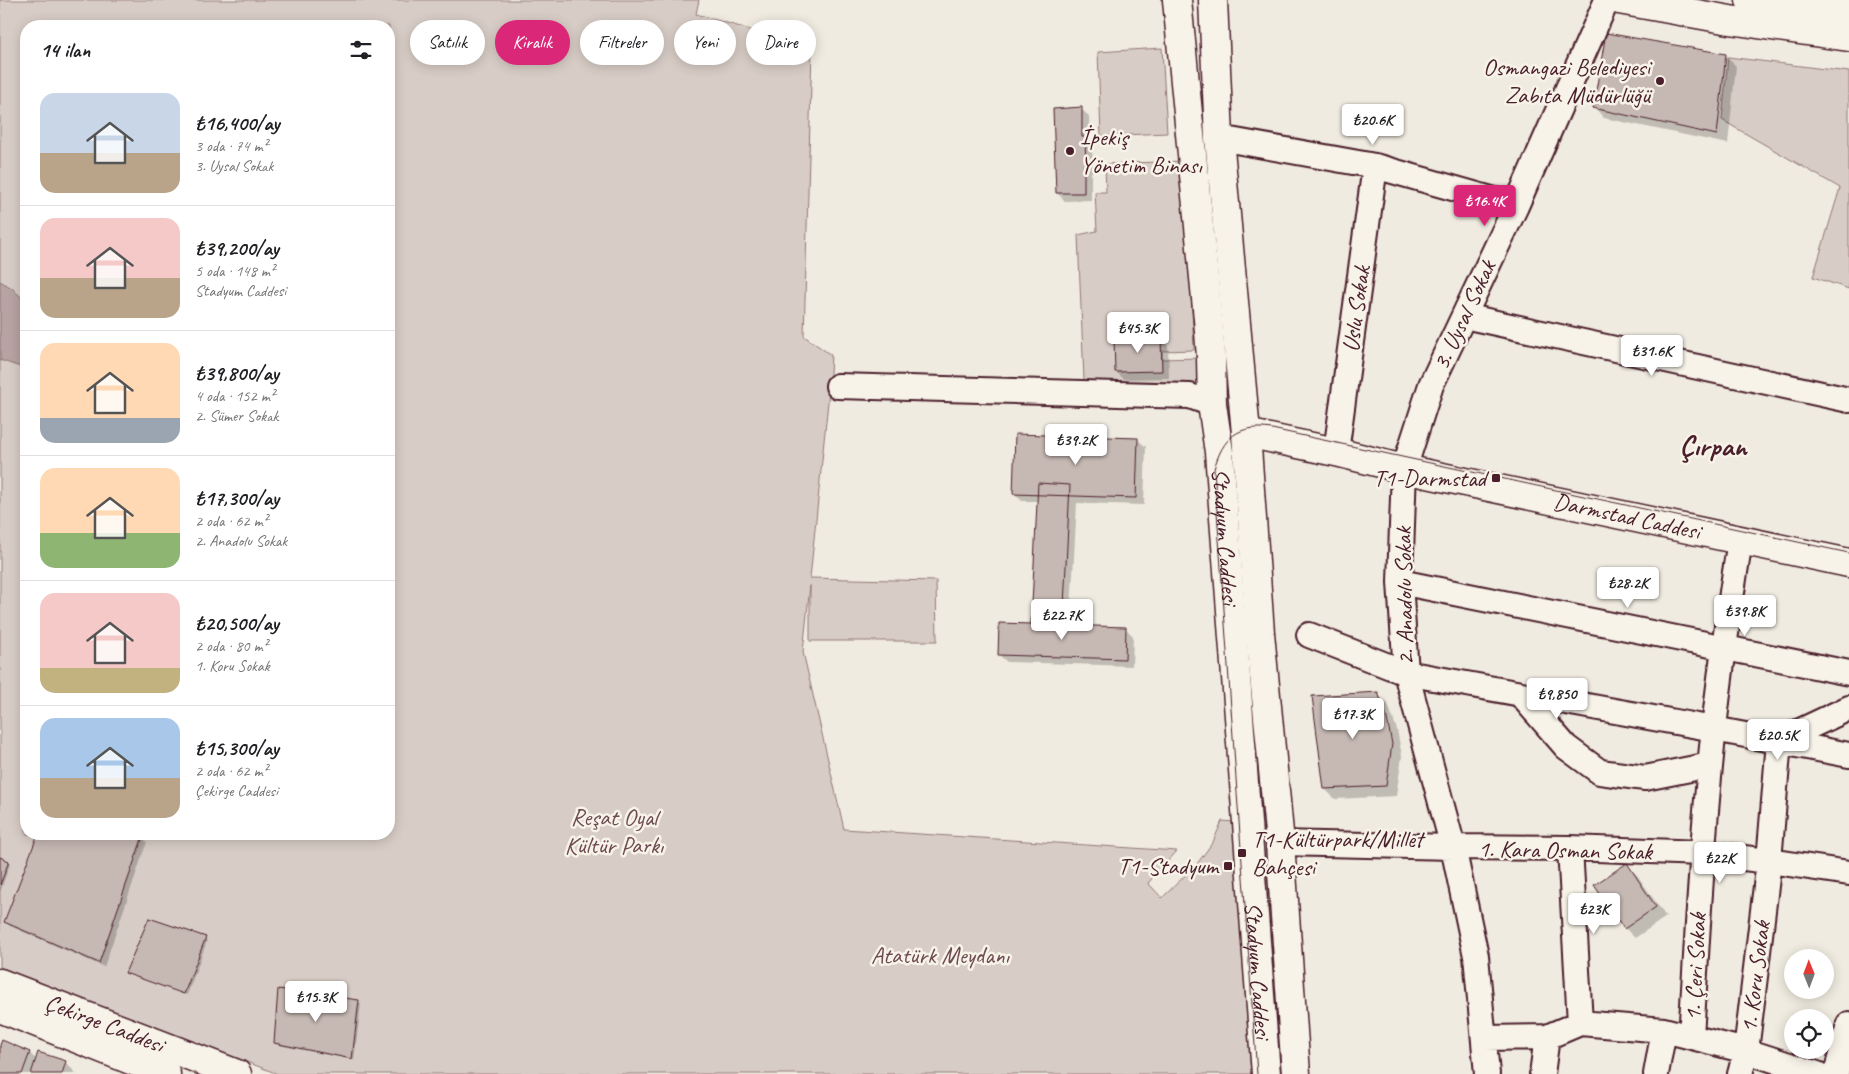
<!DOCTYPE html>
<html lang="tr">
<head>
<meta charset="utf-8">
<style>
  body { margin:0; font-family:Caveat,sans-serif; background:#f6f6f6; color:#202124; height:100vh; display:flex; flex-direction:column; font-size:19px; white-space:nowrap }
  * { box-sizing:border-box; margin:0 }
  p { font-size:16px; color:#757577 }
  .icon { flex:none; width:28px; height:28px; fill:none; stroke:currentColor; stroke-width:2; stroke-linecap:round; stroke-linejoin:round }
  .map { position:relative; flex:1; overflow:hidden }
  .sheet { position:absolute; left:20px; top:20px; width:375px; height:820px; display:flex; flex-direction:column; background:#fff; border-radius:20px; box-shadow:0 2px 12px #0003 }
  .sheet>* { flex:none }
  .banner { position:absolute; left:410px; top:20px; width:475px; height:45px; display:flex; gap:10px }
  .needle { width:32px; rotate:359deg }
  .controls { position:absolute; left:1784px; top:949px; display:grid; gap:10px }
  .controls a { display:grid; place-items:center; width:50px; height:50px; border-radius:50%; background:#fff; box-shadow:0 2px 12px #0003; font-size:25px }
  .price { position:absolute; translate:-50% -42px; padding:0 11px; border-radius:5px; background:#fff; color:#222; font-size:16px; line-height:32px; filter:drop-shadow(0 1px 2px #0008) }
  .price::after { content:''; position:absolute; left:50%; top:30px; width:15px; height:11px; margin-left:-8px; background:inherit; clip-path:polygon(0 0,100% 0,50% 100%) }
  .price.selected { background:#db2777; color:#fff }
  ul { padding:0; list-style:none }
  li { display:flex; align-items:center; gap:15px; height:125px; padding:0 20px }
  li+li { border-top:1px solid #e0e0e0 }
  li span { display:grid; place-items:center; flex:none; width:140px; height:100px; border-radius:15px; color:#555 }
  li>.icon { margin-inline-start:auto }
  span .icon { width:60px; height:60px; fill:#fffc; stroke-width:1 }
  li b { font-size:21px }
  h2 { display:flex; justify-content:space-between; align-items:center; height:60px; padding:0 20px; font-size:21px }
  .tag { padding:0 18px; border-radius:22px; background:#fff; box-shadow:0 2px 12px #0003; font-size:18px; line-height:45px }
  .tag.selected { background:#db2777; color:#fff }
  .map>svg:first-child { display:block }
</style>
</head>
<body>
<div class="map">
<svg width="1849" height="1074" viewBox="0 0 1849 1074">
  <rect width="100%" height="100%" fill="#f0ebe0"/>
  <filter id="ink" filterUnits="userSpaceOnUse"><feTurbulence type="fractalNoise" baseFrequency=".02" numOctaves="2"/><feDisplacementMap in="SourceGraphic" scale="10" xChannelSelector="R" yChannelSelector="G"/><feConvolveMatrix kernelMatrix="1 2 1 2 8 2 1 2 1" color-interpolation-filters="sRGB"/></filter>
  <g filter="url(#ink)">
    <!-- green -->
    <path fill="#d8cdc6" stroke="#917678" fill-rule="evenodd" d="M0 0H699L696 14 812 48 804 336 831 355 829 392 810 578 936 581 937 641H810V585L803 652 844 829 1177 851 1148 883 1162 898 1197 864 1213 842 1222 821 1233 822 1251 1074H278L0 967ZM26 26H389V834H26Z
      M1162 48 1167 133 1101 136 1098 52Z
      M1728 57 1849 72V289L1813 277 1840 188 1722 120Z
      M1184 161 1194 350 1162 351V359L1198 358 1201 386 1084 380 1078 235 1097 231 1095 192H1106L1105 164Z"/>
    <!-- water -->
    <path fill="#b7a4a2" stroke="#8b6f72" d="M0 281 12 288 26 302V369L0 360Z"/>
    <!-- shadow -->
    <path fill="#0003" d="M1725 55 1736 66 1728 144 1604 118 1594 107Z
      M1081 109 1089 116 1090 143 1092 146 1093 172H1091V200L1065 201 1057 193Z
      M1161 338 1168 346 1169 378 1124 379 1116 372Z
      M1138 440 1146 447 1144 505 1077 503 1070 627 1125 628 1133 636 1132 666 1007 662 999 655 1032 625 1039 501H1022L1014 493Z
      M1377 694 1388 704 1397 730 1402 756 1396 796 1335 799 1325 789Z
      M52 834H135L142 837 147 842 104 967 10 926 5 921Z
      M0 859 10 864 0 892Z
      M1626 865 1637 875 1666 917 1635 938 1625 928Z
      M205 938 207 941 187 995 127 973Z
      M358 1001 361 1004 354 1060 278 1045 275 1043Z
      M0 1049 29 1053 37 1060 65 1062 77 1074H0Z"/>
    <!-- building -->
    <path fill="#c6b8b3" stroke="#4a1f2b" d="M1606 33 1726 54 1717 135 1593 108Z
      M1082 107V137H1085L1086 165H1084V193H1056L1053 109Z
      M1161 337 1162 371 1115 372 1114 338Z
      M1015 434 1138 438 1136 498 1013 494Z
      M1038 483 1070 485 1063 626 1031 624Z
      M999 623 1126 627 1125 659 998 655Z
      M1378 692 1387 719 1392 744 1386 786 1324 789 1312 696Z
      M38 834 48 839 50 834H138L143 836 99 963 4 922Z
      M0 857 9 861 0 885Z
      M1627 863 1656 907 1624 929 1594 885Z
      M149 918 206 937 184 994 125 973Z
      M278 989 359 1000 352 1059 274 1043Z
      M2 1040 30 1052 22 1074H0V1045Z
      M38 1052 66 1061 62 1074H31Z"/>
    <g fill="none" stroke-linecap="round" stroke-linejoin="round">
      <defs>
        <path id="minor" d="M1219 138 1375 166 1516 206
          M1464 316 1849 400
          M838 386 1190 396 1212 404
          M1336 452 1375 166
          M1400 582 1849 673
          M1309 635 1406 673 1714 729 1849 755
          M1520 694 1566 747 1600 772 1645 778 1710 765
          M1280 843 1453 847 1570 848 1702 853 1769 861 1849 873
          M1570 848 1580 1023
          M1691 1036C1697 946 1701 856 1710 767 1717 691 1728 616 1740 540
          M1485 1038 1547 1037 1580 1023 1664 1030 1746 1051 1817 1074
          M1487 1074 1476 956 1453 847 1406 673 1400 582 1404 469 1431 385 1516 206 1607 0
          M1542 1074 1547 1037
          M1656 1074 1664 1030
          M1740 1074 1746 1051 1769 861 1779 741 1849 708
          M1836 1074 1849 1024"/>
        <g id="major">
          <path id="s1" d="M1177 0 1208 319 1211 357 1212 404 1219 452 1266 1074"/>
          <path d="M1213 0 1219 138 1246 433 1260 633 1280 843 1296 1074"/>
          <path id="s2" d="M1246 433 1336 452 1404 469 1849 563"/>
          <path id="s3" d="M0 983 237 1074"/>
          <path d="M0 1008 166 1074"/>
        </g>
        <path id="highway" d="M1619 0 1730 20 1849 37
          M1750 0 1849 13"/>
      </defs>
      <!-- minor casing -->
      <use href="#minor" stroke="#4a1f2b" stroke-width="28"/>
      <!-- major casing -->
      <use href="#major" stroke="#4a1f2b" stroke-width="31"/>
      <!-- highway casing -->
      <use href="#highway" stroke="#4a1f2b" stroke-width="31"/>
      <!-- minor -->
      <use href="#minor" stroke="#f7f3e8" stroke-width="24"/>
      <!-- major -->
      <use href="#major" stroke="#f7f3e8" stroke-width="28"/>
      <!-- highway -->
      <use href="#highway" stroke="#f7f3e8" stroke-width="28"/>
      <!-- tram -->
      <path stroke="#4a1f2b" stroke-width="1" d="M1257 1074 1214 469C1223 437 1238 424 1272 429L1849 553"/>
    </g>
  </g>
  <!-- markers -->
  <g fill="#4a1f2b" stroke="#f7f3e8" stroke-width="2">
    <circle cx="1660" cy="81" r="5"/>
    <circle cx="1070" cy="151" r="5"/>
    <rect x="1491" y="473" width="10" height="10" rx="2.5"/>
    <rect x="1237" y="848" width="10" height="10" rx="2.5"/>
    <rect x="1223" y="861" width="10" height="10" rx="2.5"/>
  </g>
  <g text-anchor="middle" stroke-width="5" stroke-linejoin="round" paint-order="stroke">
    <!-- poi labels -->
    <g font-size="24" fill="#4a1f2b" stroke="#f7f3e8" text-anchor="end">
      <text x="1650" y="75">Osmangazi Belediyesi<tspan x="1650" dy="28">Zabıta Müdürlüğü</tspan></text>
      <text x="1080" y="145" text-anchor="start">İpekiş<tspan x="1080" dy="28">Yönetim Binası</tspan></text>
      <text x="1486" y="486">T1-Darmstad</text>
      <text x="1252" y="847" text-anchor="start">T1-Kültürpark/Millet<tspan x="1252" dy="28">Bahçesi</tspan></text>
      <text x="1218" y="874">T1-Stadyum</text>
    </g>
    <!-- street labels -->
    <g font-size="24" fill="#4a1f2b" stroke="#f7f3e8">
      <text transform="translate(1356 309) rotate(-82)" y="8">Uslu Sokak</text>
      <text transform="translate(1464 315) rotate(-65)" y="8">3. Uysal Sokak</text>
      <text dy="8" stroke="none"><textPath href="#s2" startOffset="390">Darmstad Caddesi</textPath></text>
      <text dy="8" stroke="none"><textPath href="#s1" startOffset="539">Stadyum Caddesi</textPath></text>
      <text transform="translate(1404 596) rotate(-91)" y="8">2. Anadolu Sokak</text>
      <text transform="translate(1565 850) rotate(1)" y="8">1. Kara Osman Sokak</text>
      <text transform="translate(1695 967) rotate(-87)" y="8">1. Çeri Sokak</text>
      <text dy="8" stroke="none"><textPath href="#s1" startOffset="974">Stadyum Caddesi</textPath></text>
      <text transform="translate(1755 977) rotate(-83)" y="8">1. Koru Sokak</text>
      <text dy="8" stroke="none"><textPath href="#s3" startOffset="112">Çekirge Caddesi</textPath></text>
    </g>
    <!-- park labels -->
    <g font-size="24" fill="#6e4a52" stroke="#f7f3e8">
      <text x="614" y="825">Reşat Oyal<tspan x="614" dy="28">Kültür Parkı</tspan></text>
      <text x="940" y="963">Atatürk Meydanı</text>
    </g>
    <!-- district labels -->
    <g font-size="29" font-weight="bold" fill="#4a1f2b" stroke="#f7f3e8">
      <text x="1713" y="455">Çırpan</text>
    </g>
  </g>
</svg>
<div class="controls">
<a><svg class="needle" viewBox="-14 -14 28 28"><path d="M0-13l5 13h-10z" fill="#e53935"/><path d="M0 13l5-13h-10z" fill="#757577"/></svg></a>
<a><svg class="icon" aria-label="locate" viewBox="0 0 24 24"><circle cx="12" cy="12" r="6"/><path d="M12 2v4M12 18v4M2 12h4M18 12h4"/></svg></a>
</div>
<b class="price" style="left:1373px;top:146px">₺20.6K</b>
<b class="price selected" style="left:1485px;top:227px">₺16.4K</b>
<b class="price" style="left:1138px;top:354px">₺45.3K</b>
<b class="price" style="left:1652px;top:377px">₺31.6K</b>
<b class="price" style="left:1076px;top:466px">₺39.2K</b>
<b class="price" style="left:1628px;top:609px">₺28.2K</b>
<b class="price" style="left:1745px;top:637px">₺39.8K</b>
<b class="price" style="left:1062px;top:641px">₺22.7K</b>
<b class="price" style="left:1557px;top:720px">₺9,850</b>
<b class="price" style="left:1353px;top:740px">₺17.3K</b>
<b class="price" style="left:1778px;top:761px">₺20.5K</b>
<b class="price" style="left:1720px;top:884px">₺22K</b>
<b class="price" style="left:1594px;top:935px">₺23K</b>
<b class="price" style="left:316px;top:1023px">₺15.3K</b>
<div class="banner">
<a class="tag">Satılık</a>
<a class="tag selected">Kiralık</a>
<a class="tag">Filtreler</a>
<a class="tag">Yeni</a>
<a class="tag">Daire</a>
</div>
<section class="sheet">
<h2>14 ilan<svg class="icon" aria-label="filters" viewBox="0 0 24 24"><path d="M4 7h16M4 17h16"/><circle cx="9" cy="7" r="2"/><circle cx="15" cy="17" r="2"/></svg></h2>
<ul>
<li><span style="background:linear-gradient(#c9d6e8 60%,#b9a48a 0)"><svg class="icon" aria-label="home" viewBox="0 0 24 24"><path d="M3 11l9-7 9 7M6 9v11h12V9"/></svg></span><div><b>₺16,400/ay</b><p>3 oda · 74 m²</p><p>3. Uysal Sokak</p></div></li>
<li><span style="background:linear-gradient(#f6c9c9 60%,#b9a48a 0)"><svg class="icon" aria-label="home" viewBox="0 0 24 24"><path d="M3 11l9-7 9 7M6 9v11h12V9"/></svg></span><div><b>₺39,200/ay</b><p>5 oda · 148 m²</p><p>Stadyum Caddesi</p></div></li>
<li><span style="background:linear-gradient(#ffd9b3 75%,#9aa5b1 0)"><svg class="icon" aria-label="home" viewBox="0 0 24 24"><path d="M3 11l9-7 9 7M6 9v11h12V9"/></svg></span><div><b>₺39,800/ay</b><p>4 oda · 152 m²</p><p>2. Sümer Sokak</p></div></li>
<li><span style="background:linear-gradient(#ffd9b3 65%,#8fb573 0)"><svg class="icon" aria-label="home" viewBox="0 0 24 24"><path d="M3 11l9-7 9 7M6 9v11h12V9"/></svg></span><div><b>₺17,300/ay</b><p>2 oda · 62 m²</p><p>2. Anadolu Sokak</p></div></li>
<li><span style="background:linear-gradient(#f6c9c9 75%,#c2b280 0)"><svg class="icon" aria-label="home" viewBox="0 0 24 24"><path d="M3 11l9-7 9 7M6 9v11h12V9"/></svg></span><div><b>₺20,500/ay</b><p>2 oda · 80 m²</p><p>1. Koru Sokak</p></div></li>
<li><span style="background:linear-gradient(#a9c7e8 60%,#b9a48a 0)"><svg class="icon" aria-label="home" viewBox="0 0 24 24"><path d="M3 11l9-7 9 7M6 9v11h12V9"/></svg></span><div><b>₺15,300/ay</b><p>2 oda · 62 m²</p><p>Çekirge Caddesi</p></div></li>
</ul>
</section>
</div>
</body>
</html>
